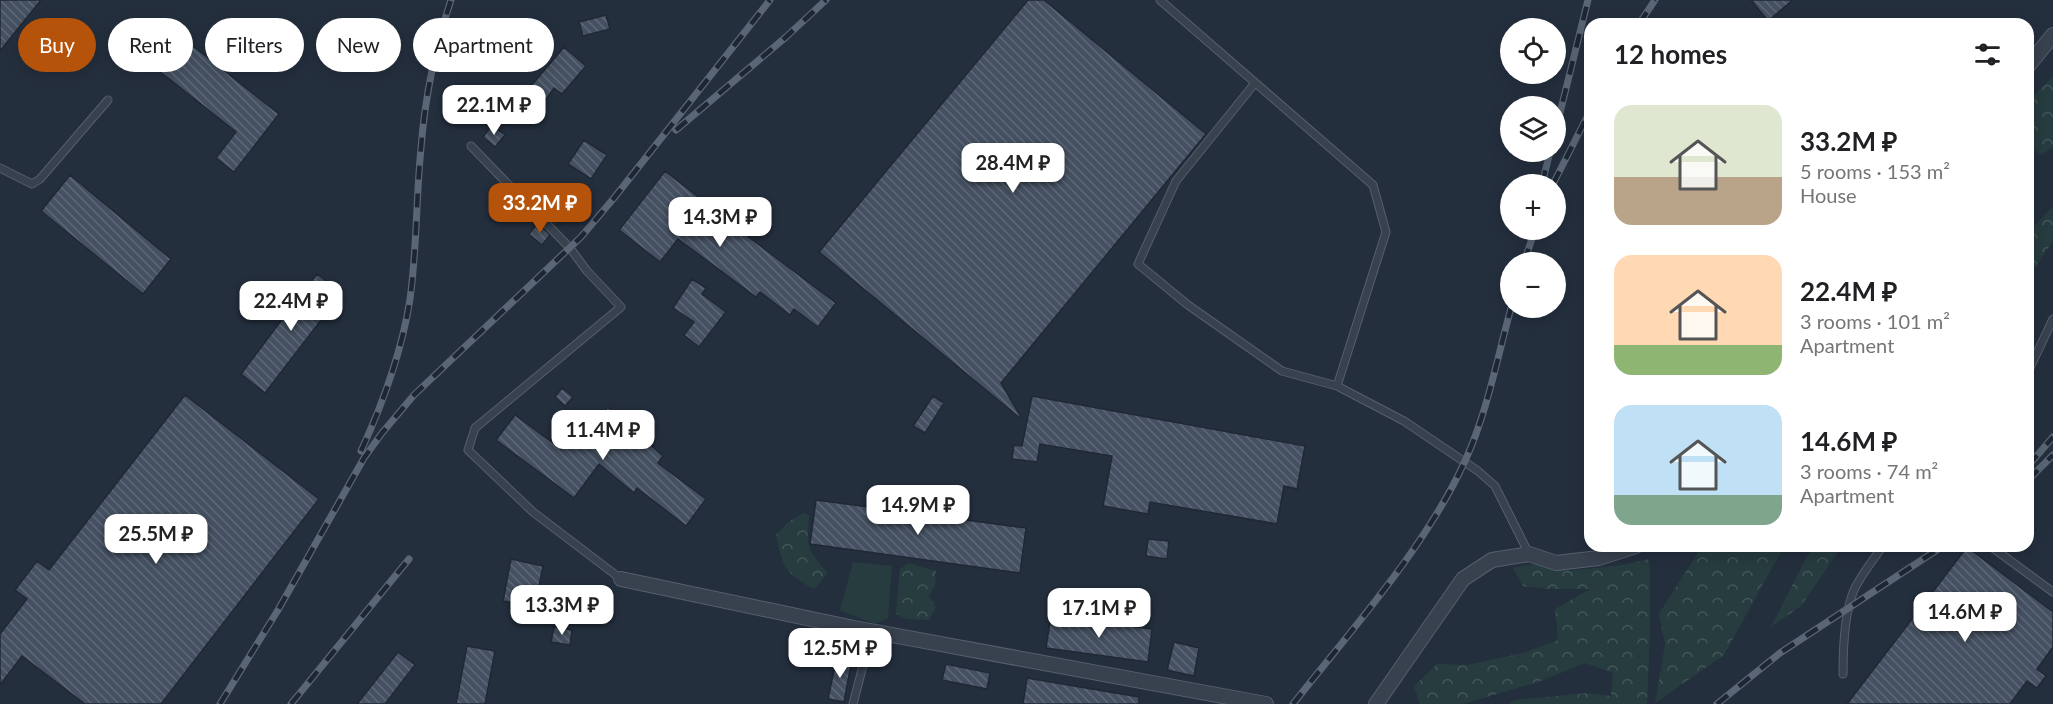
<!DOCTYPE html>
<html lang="en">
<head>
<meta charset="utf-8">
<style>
  body { margin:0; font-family:Lato,sans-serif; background:#f2f2f2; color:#202124; height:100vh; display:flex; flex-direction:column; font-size:22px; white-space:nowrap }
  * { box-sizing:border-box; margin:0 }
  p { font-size:20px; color:#757577 }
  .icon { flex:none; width:33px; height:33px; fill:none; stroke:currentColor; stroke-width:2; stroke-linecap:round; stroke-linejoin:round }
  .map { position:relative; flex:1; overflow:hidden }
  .sheet { position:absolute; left:1584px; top:18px; width:450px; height:534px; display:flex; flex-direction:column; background:#fff; border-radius:18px; box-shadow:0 3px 15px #0003 }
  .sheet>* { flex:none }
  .guide { position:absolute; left:18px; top:18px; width:570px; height:54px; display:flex; gap:12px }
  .controls { position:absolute; left:1500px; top:18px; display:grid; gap:12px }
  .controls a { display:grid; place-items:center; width:66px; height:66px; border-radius:50%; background:#fff; box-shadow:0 3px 15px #0003; font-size:30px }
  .price { position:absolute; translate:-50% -51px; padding:0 14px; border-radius:12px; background:#fff; color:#222; font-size:20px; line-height:39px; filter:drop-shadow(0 2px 3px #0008) }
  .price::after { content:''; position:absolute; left:50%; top:36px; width:18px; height:14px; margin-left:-9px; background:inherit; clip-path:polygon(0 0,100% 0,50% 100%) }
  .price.on { background:#b45309; color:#fff }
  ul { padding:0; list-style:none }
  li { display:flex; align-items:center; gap:18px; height:150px; padding:0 30px }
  li span { display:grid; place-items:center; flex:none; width:168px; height:120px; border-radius:18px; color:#555 }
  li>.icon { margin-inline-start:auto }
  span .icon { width:72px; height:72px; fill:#fffc; stroke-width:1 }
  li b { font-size:26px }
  h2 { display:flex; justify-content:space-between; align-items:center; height:72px; padding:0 30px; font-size:26px }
  .pill { padding:0 21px; border-radius:27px; background:#fff; box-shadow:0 3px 15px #0003; font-size:21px; line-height:54px }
  .pill.on { background:#b45309; color:#fff }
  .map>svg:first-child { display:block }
</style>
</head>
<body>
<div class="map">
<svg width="2053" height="704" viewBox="0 0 2053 704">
  <defs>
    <pattern id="forest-crowns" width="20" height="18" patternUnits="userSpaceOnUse" patternTransform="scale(1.5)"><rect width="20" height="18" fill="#263c3f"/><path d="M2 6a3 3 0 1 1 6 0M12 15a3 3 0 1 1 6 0" fill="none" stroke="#435659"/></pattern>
    <pattern id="building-back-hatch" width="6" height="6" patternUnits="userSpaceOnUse" patternTransform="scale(1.5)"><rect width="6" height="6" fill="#455162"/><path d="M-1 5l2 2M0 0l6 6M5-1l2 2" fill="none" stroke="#5d6877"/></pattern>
  </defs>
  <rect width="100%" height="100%" fill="#242f3e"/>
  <!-- green -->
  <path fill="#263c3f" d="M853 562 892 566 888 618 875 624 840 610Z"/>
  <!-- forest -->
  <path fill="url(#forest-crowns)" d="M2053 76V147L2041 155 2028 145V102Z
    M2053 206V241L2028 278V233Z
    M804 513 809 516C807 547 806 549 828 573L814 589C785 574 782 565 776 535L788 522Z
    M1702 546H1784L1724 655 1655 703 1665 644 1659 614Z
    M1815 546H1842L1801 606 1771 627 1807 556Z
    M1649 559 1650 571V633L1647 704H1508L1514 700 1588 693 1611 696 1613 673 1585 663 1541 681 1463 704H1420L1414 686 1437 664 1467 665 1523 653 1558 640 1555 609 1590 589H1546L1523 586 1513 568 1539 563 1570 571 1621 565Z
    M909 563 936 571 935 585 929 596 936 607 929 620 907 619 896 614 900 569Z"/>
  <!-- building -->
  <path fill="url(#building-back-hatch)" stroke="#1f2835" stroke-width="1.5" d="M0 0H41L0 51Z
    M1028 0H1044L1206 134 1001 383 1021 417 1020 418 819 252Z
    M1751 0H1793L1768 21Z
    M606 15 610 29 583 36 579 22Z
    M183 38 279 114 234 172 216 158 236 132 158 70Z
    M564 47 586 66 562 94 554 88 542 105 525 93Z
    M492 125 505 135 495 147 483 137Z
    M584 140 607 155 591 179 568 164Z
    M665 171 706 203 705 204 836 303 818 327 794 309 790 315 760 292 756 297 678 239 660 262 619 230Z
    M70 175 171 259 143 294 41 211Z
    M538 223 550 235 542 245 529 234Z
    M317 274 342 293 265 393 241 374 290 309 280 302 290 289 300 296Z
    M692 279 706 288 702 294 726 312 699 347 684 335 694 322 673 308Z
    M562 388 573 397 565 406 555 397Z
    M185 395 319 499 161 704H85L22 656 0 685V634L27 599 15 590 37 561 49 570Z
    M933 396 944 403 925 433 913 426Z
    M1032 396 1305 446 1297 489 1284 486 1277 524 1150 502 1148 514 1103 506 1112 456 1040 444 1037 462 1012 459 1014 445 1022 446Z
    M608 407 663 456 658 463 706 499 686 526 637 488 634 493 599 464 574 498 496 440 515 415 561 449 593 411 600 417Z
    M816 500 1026 528 1020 573 810 544Z
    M1148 539 1169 541 1167 559 1146 556Z
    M1967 547 2053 612V647L2037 669 2046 676 2037 688 2027 681 2010 704H1847Z
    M511 559 543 566 535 607 503 601Z
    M1051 615 1152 629 1148 662 1046 648Z
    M554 627 572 630 570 645 551 642Z
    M1174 642 1199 648 1194 676 1167 670Z
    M467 646 495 651 485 704H456Z
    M398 652 415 665 385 704H357Z
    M837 656 852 659 844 702 828 699Z
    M946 664 990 673 987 689 942 680Z
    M1027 678 1139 697V704H1023Z"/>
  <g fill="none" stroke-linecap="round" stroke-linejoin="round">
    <defs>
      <path id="service" d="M1160 0 1373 185 1386 232 1337 386
        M1255 83 1176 181 1138 264 1188 305 1282 371 1337 386 1404 421 1478 471 1495 486 1529 554
        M471 146 570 248 587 271 621 307 475 428 468 450 533 512 621 579
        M0 168 32 184 40 179 108 100
        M2028 372 2053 319
        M1993 548 2053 592
        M1843 674C1843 649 1844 613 1854 590 1861 575 1873 560 1883 546
        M853 704 872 631"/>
      <path id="minor" d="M2028 66 2053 35
        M621 579 854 628 1266 704
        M1376 704 1463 579 1492 560 1529 554 1556 563 1599 558 1636 546"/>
    </defs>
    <!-- service casing -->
    <use href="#service" stroke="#565f6c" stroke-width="9"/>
    <!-- minor casing -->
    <use href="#minor" stroke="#565f6c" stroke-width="16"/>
    <!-- service -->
    <use href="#service" stroke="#38414e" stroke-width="7"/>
    <!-- minor -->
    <use href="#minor" stroke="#38414e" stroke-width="14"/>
    <defs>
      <path id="rail" d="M1639 24 1655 0
        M1556 129 1588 0
        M676 130 786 37 826 0
        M1542 184 1550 152
        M1553 184 1590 111
        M1524 262 1535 230
        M361 451C383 403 402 351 410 299 417 249 416 198 421 148 425 97 435 48 451 0
        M2028 466 2053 437
        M2028 480 2053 455
        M220 704 278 610 364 458 382 433 414 395 581 237 614 198 770 0
        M291 704 409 559
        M1293 704C1351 630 1426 547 1465 461 1487 413 1497 359 1511 308
        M1717 704 1780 653 1943 546"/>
    </defs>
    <!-- rail casing -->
    <use href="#rail" stroke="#5a6575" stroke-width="7"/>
    <!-- rail -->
    <use href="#rail" stroke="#1d2633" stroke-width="4.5" stroke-dasharray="14" stroke-linecap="butt"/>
  </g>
</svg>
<div class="controls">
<a><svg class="icon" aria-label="locate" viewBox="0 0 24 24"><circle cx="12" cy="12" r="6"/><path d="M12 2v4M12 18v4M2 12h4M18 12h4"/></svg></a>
<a><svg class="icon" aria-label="layers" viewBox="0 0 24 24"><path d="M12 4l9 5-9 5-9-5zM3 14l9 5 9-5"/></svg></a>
<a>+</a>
<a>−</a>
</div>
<b class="price" style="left:494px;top:136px">22.1M ₽</b>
<b class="price" style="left:1013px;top:194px">28.4M ₽</b>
<b class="price on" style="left:540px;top:234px">33.2M ₽</b>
<b class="price" style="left:720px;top:248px">14.3M ₽</b>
<b class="price" style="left:291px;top:332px">22.4M ₽</b>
<b class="price" style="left:603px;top:461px">11.4M ₽</b>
<b class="price" style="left:918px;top:536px">14.9M ₽</b>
<b class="price" style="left:156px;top:565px">25.5M ₽</b>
<b class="price" style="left:562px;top:636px">13.3M ₽</b>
<b class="price" style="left:1099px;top:639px">17.1M ₽</b>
<b class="price" style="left:1965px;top:643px">14.6M ₽</b>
<b class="price" style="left:840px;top:679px">12.5M ₽</b>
<div class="guide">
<a class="pill on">Buy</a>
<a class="pill">Rent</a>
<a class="pill">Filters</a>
<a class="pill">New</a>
<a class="pill">Apartment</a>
</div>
<section class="sheet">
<h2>12 homes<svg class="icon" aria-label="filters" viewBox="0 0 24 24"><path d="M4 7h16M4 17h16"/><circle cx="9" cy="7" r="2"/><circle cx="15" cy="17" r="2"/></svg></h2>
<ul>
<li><span style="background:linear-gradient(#dfe7d0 60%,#b9a48a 0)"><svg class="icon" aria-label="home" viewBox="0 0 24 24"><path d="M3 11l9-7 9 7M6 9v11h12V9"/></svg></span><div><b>33.2M ₽</b><p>5 rooms · 153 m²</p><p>House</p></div></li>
<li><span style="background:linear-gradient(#ffd9b3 75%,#8fb573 0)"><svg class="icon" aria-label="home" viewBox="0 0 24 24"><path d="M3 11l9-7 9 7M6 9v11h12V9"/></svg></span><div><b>22.4M ₽</b><p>3 rooms · 101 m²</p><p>Apartment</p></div></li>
<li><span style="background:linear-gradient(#bfe0f5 75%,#7fa58c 0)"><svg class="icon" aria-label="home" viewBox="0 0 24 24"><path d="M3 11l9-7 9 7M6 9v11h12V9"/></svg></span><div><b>14.6M ₽</b><p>3 rooms · 74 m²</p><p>Apartment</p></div></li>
</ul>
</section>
</div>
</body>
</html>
